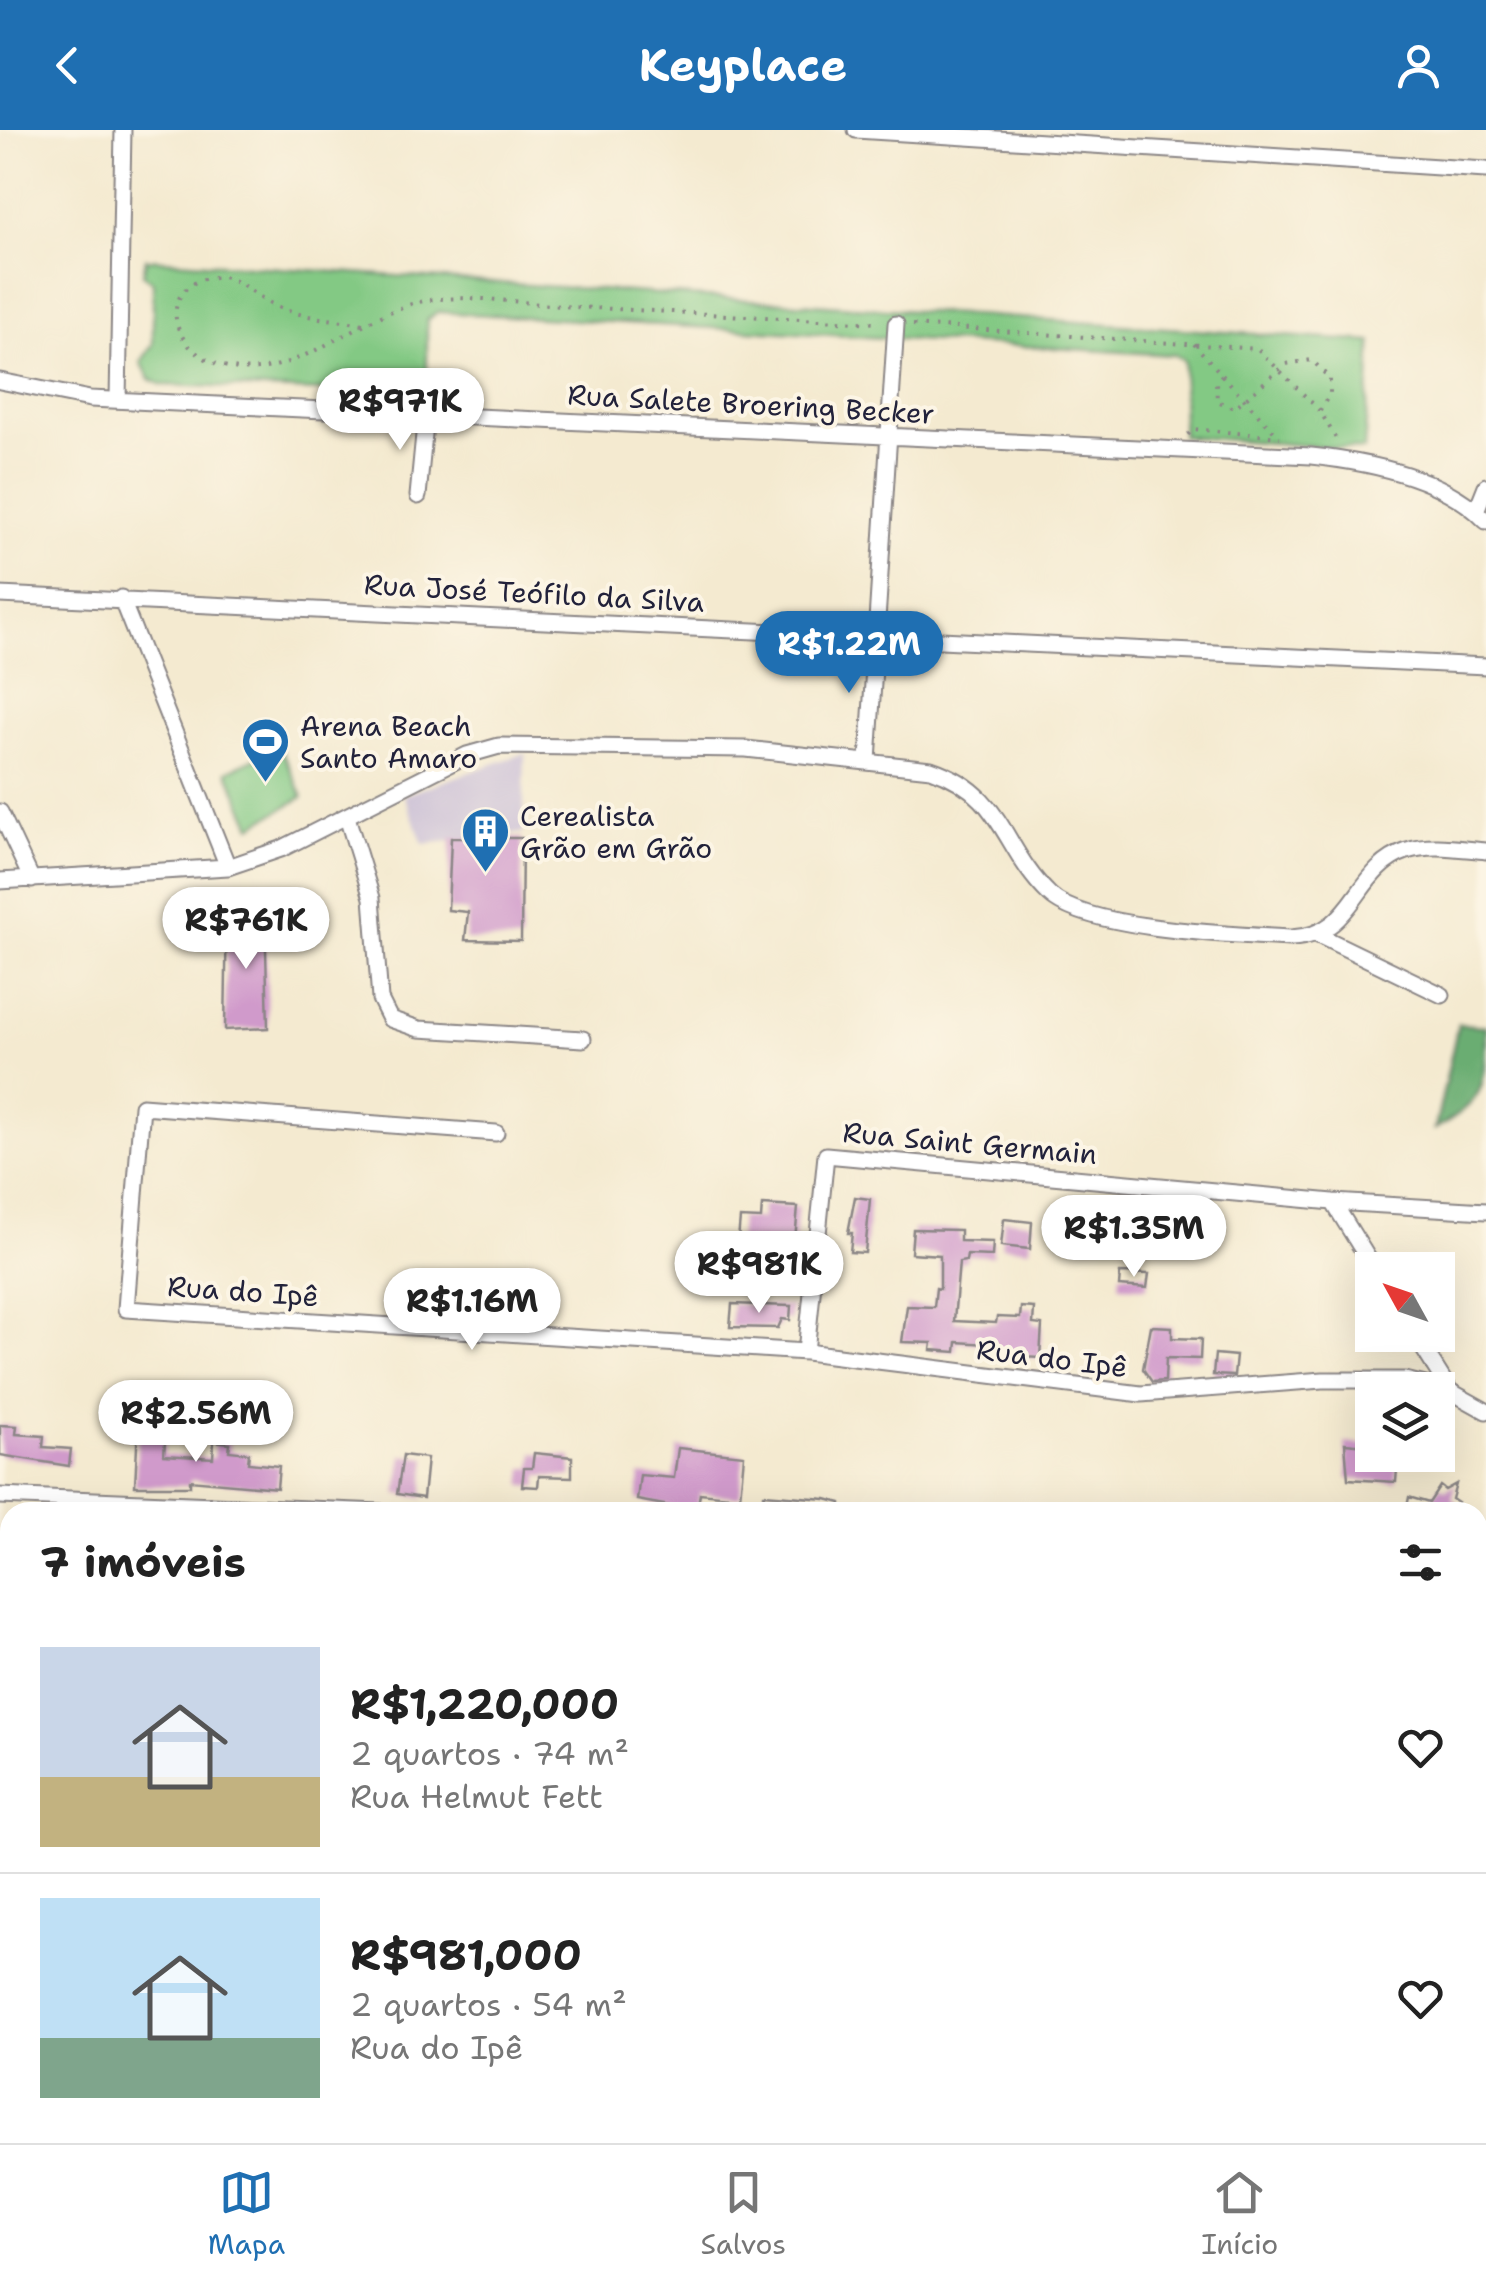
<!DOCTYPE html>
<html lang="pt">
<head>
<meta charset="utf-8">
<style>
  body { margin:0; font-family:"Shantell Sans",sans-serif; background:#f6f6f6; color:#222; height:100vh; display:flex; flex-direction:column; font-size:38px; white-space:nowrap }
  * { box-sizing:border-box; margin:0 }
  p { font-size:32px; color:#767676 }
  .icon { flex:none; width:55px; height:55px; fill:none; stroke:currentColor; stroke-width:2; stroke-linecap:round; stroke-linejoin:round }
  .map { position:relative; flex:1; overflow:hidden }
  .details { position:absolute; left:0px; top:1372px; width:1488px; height:642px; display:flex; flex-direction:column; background:#fff; border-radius:30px 30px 0 0; box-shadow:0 10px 40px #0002 }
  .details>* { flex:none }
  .needle { width:65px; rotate:310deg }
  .controls { position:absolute; left:1355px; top:1122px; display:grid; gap:20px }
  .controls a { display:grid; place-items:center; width:100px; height:100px; border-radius:0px; background:#fff; box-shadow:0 10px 40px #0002; font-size:50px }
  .price { position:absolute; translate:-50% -85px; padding:0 22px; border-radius:35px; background:#fff; color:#222; font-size:32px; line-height:65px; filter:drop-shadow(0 2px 5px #0008) }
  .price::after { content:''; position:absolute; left:50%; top:60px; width:30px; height:22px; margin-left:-15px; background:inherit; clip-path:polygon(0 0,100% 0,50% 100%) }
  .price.on { background:#1f6fb2; color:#fff }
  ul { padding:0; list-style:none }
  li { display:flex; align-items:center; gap:30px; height:250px; padding:0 40px }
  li+li { border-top:2px solid #e0e0e0 }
  li span { display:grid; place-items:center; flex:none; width:280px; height:200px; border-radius:0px; color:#555 }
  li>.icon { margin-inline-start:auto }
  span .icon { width:120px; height:120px; fill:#fffc; stroke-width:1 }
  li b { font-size:42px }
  h2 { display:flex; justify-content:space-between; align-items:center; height:120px; padding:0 40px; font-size:42px }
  header { display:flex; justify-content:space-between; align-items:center; height:130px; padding:0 40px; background:#1f6fb2; color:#fff; font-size:45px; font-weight:700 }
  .tabs { display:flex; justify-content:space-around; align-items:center; height:140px; border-top:2px solid #e0e0e0; background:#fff; font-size:28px; color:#767676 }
  .tabs a { display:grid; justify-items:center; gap:5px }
  .tabs .on { color:#1f6fb2 }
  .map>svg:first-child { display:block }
</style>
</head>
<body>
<header><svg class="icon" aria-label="back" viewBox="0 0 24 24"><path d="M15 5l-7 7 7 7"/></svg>Keyplace<svg class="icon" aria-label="person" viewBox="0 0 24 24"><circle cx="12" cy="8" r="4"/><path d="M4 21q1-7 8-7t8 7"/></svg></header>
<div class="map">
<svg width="1486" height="2013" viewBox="0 0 1486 2013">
  <rect width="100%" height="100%" fill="#fcf5e5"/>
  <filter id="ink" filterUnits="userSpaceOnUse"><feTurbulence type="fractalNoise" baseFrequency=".01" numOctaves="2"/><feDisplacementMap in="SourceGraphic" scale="20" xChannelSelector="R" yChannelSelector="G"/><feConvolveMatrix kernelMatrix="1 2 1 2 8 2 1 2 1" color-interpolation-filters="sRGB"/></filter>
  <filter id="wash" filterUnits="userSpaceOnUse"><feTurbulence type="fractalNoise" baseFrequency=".0048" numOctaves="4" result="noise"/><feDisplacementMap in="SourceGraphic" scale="40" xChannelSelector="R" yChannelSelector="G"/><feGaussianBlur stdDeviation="2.25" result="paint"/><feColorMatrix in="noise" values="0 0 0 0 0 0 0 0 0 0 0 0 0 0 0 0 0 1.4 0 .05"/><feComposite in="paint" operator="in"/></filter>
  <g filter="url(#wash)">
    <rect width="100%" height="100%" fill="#f4ead0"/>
    <!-- industrial -->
    <path fill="#cabfd6" d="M525 623 523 703 423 714 404 665Z"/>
    <!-- green -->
    <path fill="#83c984" stroke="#527660" stroke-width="2.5" d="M146 129 1372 212 1364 320 1182 306 1184 231 1175 225 438 182 427 190V265L162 255 150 249 141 232 153 214V152L143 144Z
      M280 617 303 667 252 696 227 641Z"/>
    <!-- forest -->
    <path fill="#6aad72" stroke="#466856" stroke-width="2.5" d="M1458 894 1486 896C1486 959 1486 969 1435 999Z
      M1478 1500H1486V1588L1478 1589Z
      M0 1984 10 1990V2005H278L296 2013H0Z"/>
    <g id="blocks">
      <!-- building -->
      <path fill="#d09acb" d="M451 708H522L521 811 465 810 468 782 448 780Z
        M265 782 268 898 225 900 227 783Z
        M855 1067 870 1069 865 1123 850 1122 852 1103H848Z
        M762 1075 798 1077 793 1132 755 1130 756 1111 738 1110 740 1088 761 1089Z
        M1064 1085 1083 1086 1082 1091 1091 1092 1093 1115 1066 1113Z
        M1004 1089 1032 1092 1030 1119 1001 1116Z
        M913 1099 960 1100V1111L993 1112 992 1126 967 1125 966 1131 959 1132 954 1191 996 1193 997 1187 1020 1188 1021 1177 1034 1178 1033 1194 1042 1195 1040 1228 988 1225V1214L957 1212 956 1222 931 1220 932 1213 902 1212 907 1176 934 1177 936 1158 940 1159V1125L911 1123Z
        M1120 1143 1149 1144 1147 1158 1119 1156Z
        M732 1174 791 1176 790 1190 782 1189 778 1198 730 1197Z
        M1151 1196 1172 1197V1208L1201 1209 1200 1229 1166 1228 1165 1251 1152 1252 1143 1239Z
        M1215 1224 1236 1226 1234 1246 1213 1245Z
        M0 1295 17 1296 16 1304 44 1306 43 1317 71 1319 69 1336 0 1325Z
        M138 1296 166 1297 164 1325 213 1328 214 1311 230 1313 229 1321 249 1323 248 1333 279 1336 277 1358 190 1350V1356H135Z
        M1345 1313 1366 1315V1325H1398L1396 1352 1348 1349Z
        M678 1318 744 1325 740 1367 700 1363 697 1381 637 1370 640 1345 674 1348Z
        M534 1323 572 1327V1347L539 1346 538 1357 522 1356 524 1338H532Z
        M403 1325 427 1328 423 1368 397 1364Z
        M1456 1354 1452 1369 1458 1373 1452 1382H1406L1409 1367 1429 1373 1440 1356 1445 1360Z
        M764 1364 826 1369 841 1373V1382H762Z"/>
    </g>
  </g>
  <g filter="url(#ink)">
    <use href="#blocks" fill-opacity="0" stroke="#8b8686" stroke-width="2.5"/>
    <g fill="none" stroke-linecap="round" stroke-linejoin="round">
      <defs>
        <path id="street" d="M856 0 1486 40
          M0 251 90 269 1311 326C1369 332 1444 347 1486 391
          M118 270 123 0
          M418 366 426 284
          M1476 381 1486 356
          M0 465 1486 536
          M121 468 228 737
          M868 631 896 194
          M0 682 32 750
          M347 687 372 768 380 869 390 889 419 899 583 909
          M0 751 228 737 281 719 467 625 499 616 746 619 931 639C1005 664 1001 718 1050 765 1087 800 1238 805 1291 808 1357 805 1353 739 1407 721 1431 713 1461 719 1486 721
          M1318 805 1442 865
          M496 1003 142 976 126 1179 806 1222 1141 1264 1323 1250H1405L1450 1261
          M1333 1072 1375 1140
          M1415 1205 1450 1261 1486 1281
          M806 1222 826 1025 1333 1072 1486 1081
          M0 1366 381 1382
          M0 1446 10 1447
          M1478 1479H1486
          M0 1637H10
          M0 1896 10 1897
          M509 2013V2005
          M829 2013 834 2005"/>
        <path id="secondary" d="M1478 1795 1486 1788
          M1201 2013 1211 2005"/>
      </defs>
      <!-- street casing -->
      <use href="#street" stroke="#8b8686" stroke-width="19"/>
      <!-- secondary casing -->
      <use href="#secondary" stroke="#8b8686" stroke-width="26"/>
      <!-- path -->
      <path stroke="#8b8686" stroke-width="4" stroke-dasharray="2.5 8" stroke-linecap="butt" d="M363 194C330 188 299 189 268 172 251 162 235 145 214 147 153 154 167 232 240 239 306 246 371 173 439 169 483 166 531 174 575 177 676 182 777 188 878 193
        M913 195 1258 219 1320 281 1338 312
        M1194 214 1278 306
        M1222 245 1216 252 1217 271 1234 278 1286 234 1312 230 1330 249V263L1320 281
        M1188 305 1193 299 1280 307"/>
      <!-- street -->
      <use href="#street" stroke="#fff" stroke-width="15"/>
      <!-- secondary -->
      <use href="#secondary" stroke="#fce5d0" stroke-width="22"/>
    </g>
  </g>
  <!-- icons -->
  <defs>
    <symbol id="stadium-pin" viewBox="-11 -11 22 30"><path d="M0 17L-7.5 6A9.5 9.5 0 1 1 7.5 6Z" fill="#1f6fb2" stroke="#fcf5e5"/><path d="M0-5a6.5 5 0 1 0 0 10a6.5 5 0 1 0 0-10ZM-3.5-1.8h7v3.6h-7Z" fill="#fff"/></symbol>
    <symbol id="building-pin" viewBox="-11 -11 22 30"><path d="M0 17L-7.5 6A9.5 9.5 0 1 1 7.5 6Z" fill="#1f6fb2" stroke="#fcf5e5"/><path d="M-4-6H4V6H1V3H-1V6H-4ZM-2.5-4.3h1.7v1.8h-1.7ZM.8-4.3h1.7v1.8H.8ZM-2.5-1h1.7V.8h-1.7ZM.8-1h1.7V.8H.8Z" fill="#fff"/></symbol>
  </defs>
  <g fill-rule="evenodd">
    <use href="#stadium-pin" x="238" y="584" width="55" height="75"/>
    <use href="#building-pin" x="458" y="674" width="55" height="75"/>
  </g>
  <g text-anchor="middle" stroke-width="8" stroke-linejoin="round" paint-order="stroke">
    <!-- street labels -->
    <g font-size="28" fill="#22223b" stroke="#fcf5e5">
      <text transform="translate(751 274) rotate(3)" y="10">Rua Salete Broering Becker</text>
      <text transform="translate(534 463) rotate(3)" y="10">Rua José Teófilo da Silva</text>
      <text transform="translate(970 1013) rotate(5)" y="10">Rua Saint Germain</text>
      <text transform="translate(243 1161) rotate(4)" y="10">Rua do Ipê</text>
      <text transform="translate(1052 1228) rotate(7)" y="10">Rua do Ipê</text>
    </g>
    <!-- poi labels -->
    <g font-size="28" fill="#22223b" stroke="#fcf5e5" text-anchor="start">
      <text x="300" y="606">Arena Beach<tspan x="300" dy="32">Santo Amaro</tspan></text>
      <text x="520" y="696">Cerealista<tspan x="520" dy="32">Grão em Grão</tspan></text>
    </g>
  </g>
</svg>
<div class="controls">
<a><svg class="needle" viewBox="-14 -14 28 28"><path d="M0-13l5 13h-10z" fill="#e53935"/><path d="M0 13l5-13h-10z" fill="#767676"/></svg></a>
<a><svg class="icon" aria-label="layers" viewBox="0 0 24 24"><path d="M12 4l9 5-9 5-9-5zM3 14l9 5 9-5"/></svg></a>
</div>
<b class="price" style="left:400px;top:323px">R$971K</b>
<b class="price on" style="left:849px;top:566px">R$1.22M</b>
<b class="price" style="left:246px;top:842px">R$761K</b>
<b class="price" style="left:1134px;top:1150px">R$1.35M</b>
<b class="price" style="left:759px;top:1186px">R$981K</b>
<b class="price" style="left:472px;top:1223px">R$1.16M</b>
<b class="price" style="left:196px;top:1335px">R$2.56M</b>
<section class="details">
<h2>7 imóveis<svg class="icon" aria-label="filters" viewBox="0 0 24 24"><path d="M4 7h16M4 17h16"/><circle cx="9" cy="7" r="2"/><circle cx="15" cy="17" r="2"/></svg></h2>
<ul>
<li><span style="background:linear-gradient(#c9d6e8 65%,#c2b280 0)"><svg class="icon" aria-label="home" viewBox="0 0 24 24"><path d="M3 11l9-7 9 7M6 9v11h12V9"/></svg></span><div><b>R$1,220,000</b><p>2 quartos · 74 m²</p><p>Rua Helmut Fett</p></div><svg class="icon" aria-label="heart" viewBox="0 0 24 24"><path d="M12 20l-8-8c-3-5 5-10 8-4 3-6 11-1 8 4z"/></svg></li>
<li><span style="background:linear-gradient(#bfe0f5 70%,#7fa58c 0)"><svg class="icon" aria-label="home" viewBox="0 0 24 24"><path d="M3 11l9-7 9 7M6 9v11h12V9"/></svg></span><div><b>R$981,000</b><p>2 quartos · 54 m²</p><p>Rua do Ipê</p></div><svg class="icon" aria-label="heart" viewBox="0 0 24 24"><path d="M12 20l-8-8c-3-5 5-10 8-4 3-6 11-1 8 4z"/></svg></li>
</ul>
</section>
</div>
<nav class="tabs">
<a class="on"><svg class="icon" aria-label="map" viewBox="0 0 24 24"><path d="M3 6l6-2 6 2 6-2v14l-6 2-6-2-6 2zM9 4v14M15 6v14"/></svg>Mapa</a>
<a><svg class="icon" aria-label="saved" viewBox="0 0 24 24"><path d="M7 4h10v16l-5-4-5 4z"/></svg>Salvos</a>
<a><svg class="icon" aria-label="home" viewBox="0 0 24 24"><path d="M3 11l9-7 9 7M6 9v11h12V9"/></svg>Início</a>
</nav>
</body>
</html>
